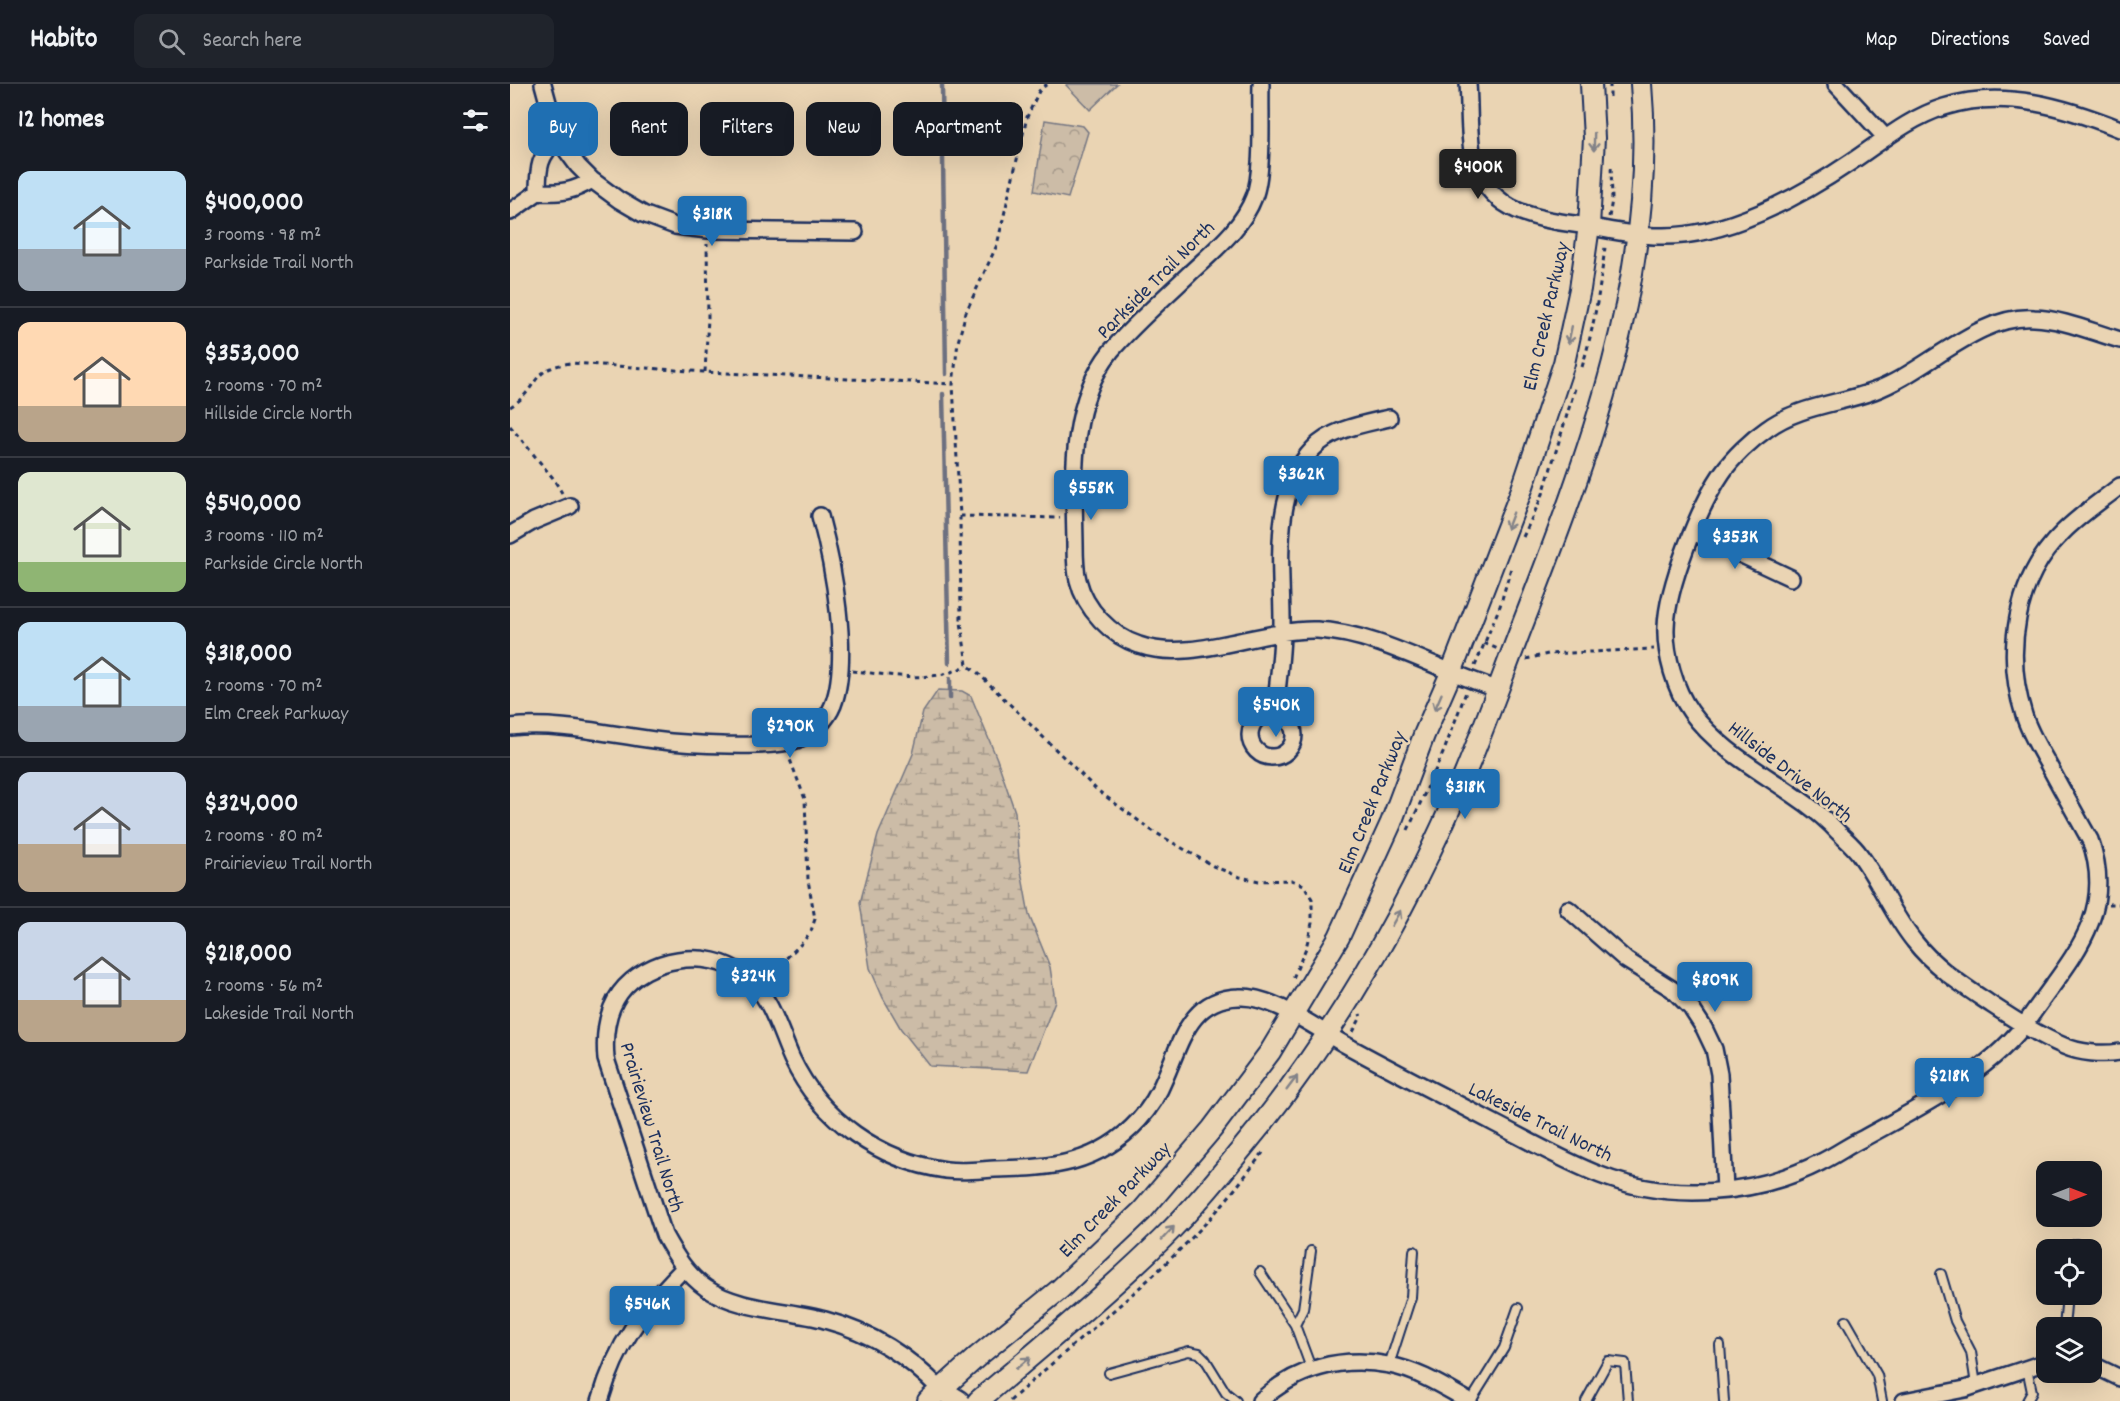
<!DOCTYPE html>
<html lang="en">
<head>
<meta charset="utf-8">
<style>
  body { margin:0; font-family:Dekko,sans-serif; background:#20242c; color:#f1f3f6; height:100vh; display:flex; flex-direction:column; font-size:22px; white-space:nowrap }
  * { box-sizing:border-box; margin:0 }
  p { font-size:20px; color:#9ea1a6 }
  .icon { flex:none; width:33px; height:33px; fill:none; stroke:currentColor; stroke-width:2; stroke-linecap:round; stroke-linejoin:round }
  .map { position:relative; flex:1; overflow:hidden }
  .drawer { display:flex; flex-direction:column; background:#171b24; width:510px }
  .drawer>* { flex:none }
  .hud { position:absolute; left:18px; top:18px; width:570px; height:54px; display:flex; gap:12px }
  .needle { width:39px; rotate:90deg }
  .tools { position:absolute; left:1526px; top:1077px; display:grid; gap:12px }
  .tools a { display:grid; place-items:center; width:66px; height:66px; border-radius:12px; background:#171b24; box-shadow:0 6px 24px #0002; font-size:30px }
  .price { position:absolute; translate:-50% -51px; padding:0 14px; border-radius:6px; background:#1f6fb2; color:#fff; font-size:20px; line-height:39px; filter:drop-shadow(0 2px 3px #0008) }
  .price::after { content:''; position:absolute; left:50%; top:36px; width:18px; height:14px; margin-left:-9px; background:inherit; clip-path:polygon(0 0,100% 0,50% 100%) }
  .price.active { background:#222; color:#fff }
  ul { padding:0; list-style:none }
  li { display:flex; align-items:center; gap:18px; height:150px; padding:0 18px }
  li+li { border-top:2px solid #363941 }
  li span { display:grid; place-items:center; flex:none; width:168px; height:120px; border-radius:12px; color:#555 }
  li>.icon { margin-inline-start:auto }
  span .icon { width:72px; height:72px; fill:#fffc; stroke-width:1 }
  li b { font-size:26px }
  h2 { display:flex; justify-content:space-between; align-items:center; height:72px; padding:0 18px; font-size:26px }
  .tag { padding:0 21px; border-radius:12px; background:#171b24; box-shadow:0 6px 24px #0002; font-size:21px; line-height:54px }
  .tag.active { background:#1f6fb2; color:#fff }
  header { display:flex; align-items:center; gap:36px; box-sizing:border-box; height:84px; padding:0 30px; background:#171b24; border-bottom:2px solid #363941 }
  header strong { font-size:28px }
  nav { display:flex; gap:33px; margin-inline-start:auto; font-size:21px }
  .search { width:420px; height:54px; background:#20242c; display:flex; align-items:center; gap:15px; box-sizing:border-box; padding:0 21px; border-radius:12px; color:#9ea1a6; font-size:22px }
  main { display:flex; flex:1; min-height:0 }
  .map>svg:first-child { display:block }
</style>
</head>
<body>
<header>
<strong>Habito</strong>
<div class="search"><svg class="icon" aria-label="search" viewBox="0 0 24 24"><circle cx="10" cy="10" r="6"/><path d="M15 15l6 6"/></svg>Search here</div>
<nav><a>Map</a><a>Directions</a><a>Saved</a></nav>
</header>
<main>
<section class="drawer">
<h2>12 homes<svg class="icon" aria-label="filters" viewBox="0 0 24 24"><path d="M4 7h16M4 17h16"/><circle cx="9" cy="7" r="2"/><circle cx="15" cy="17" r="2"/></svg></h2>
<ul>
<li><span style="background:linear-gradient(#bfe0f5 65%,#9aa5b1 0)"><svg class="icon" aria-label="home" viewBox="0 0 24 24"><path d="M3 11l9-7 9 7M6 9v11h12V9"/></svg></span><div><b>$400,000</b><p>3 rooms · 98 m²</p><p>Parkside Trail North</p></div></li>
<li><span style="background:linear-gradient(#ffd9b3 70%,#b9a48a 0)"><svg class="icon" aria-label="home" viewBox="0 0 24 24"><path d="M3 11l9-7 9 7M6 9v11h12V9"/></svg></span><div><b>$353,000</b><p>2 rooms · 70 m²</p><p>Hillside Circle North</p></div></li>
<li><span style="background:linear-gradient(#dfe7d0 75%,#8fb573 0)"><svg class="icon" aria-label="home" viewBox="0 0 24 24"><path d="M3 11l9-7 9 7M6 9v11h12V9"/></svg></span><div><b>$540,000</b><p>3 rooms · 110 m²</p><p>Parkside Circle North</p></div></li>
<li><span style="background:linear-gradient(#bfe0f5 70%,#9aa5b1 0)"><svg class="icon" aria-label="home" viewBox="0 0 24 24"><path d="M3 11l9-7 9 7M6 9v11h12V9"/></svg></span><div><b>$318,000</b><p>2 rooms · 70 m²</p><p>Elm Creek Parkway</p></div></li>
<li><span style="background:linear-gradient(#c9d6e8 60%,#b9a48a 0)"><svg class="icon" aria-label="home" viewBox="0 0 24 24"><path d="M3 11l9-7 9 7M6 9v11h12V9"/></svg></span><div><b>$324,000</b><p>2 rooms · 80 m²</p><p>Prairieview Trail North</p></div></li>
<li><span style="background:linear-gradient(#c9d6e8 65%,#b9a48a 0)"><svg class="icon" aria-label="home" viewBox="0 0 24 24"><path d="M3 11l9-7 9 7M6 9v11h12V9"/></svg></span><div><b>$218,000</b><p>2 rooms · 56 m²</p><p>Lakeside Trail North</p></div></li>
</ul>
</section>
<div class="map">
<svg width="1610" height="1317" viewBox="0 0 1610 1317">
  <defs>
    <pattern id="wetland-marsh" width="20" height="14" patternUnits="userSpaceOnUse" patternTransform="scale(1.5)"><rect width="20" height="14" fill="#ccbca7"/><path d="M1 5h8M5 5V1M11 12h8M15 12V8" fill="none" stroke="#a5998b"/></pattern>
    <pattern id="park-crowns" width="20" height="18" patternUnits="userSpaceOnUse" patternTransform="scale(1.5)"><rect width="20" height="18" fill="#ccbca7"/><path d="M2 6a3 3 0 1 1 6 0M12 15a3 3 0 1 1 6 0" fill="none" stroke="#a5998b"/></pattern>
  </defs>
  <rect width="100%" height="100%" fill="#ead4b3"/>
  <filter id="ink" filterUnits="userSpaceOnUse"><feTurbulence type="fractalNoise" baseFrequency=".0167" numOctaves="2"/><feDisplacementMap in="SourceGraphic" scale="12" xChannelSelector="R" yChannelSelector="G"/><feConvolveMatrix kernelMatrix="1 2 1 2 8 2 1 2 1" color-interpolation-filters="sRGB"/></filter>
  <g filter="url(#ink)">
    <!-- wetland -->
    <path fill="url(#wetland-marsh)" stroke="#747682" stroke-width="1.5" d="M428 606 452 607 461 612 487 675 505 728 509 776 519 831 540 883 545 917 518 987 420 982 391 945 373 914 360 884 350 819 368 751 403 670 413 628Z"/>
    <!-- park -->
    <path fill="url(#park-crowns)" stroke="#747682" stroke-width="1.5" d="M535 36 573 42 578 48 558 114 524 107Z"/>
    <!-- pitch -->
    <path fill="#ccbca7" stroke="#747682" stroke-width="1.5" d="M557 0H607L580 26 556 1Z"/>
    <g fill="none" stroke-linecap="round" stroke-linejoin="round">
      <!-- stream -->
      <path stroke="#6d7080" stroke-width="4.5" d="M432 0 436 290
        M433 310 439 579
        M440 595V614"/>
      <defs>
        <path id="service" d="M1565 1166 1566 1160
          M750 1188 785 1241 801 1284
          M1431 1190 1445 1237 1461 1268 1466 1301
          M1336 1237 1367 1291 1372 1317
          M785 1241 793 1225 801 1167
          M1554 1244 1557 1210
          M1210 1261 1214 1317
          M879 1281 901 1213 904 1167
          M599 1289 679 1267 689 1269 695 1275 716 1309 726 1317
          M961 1317 994 1264 1008 1224
          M1076 1317 1098 1277 1115 1279 1118 1317
          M1517 1317 1522 1308 1517 1284"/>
        <path id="minor" d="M33 0 48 55
          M751 0C750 29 754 88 744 113 732 145 702 168 678 191 652 216 624 240 601 267 558 321 564 396 565 460 565 472 565 485 568 496 575 525 601 552 629 561 682 580 750 544 807 546 868 549 929 587 987 605
          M958 0C960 23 958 50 963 72 976 124 1017 134 1064 140 1092 144 1121 152 1149 152 1214 154 1288 114 1341 78 1371 58 1399 34 1434 23 1493 4 1555 23 1610 45
          M1326 0 1375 53
          M48 55 68 82 82 96C63 108 50 109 28 108 28 84 29 71 48 55Z
          M82 96 109 116 133 130 165 142 198 146 345 148
          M0 128 28 108
          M1610 256C1582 248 1553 235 1524 234 1468 230 1416 288 1364 307 1329 320 1288 322 1257 345 1241 356 1223 373 1212 389 1189 423 1157 503 1156 543 1155 570 1165 606 1181 628 1219 680 1284 701 1328 748 1335 755 1344 762 1350 771 1370 798 1382 830 1404 857 1425 884 1454 902 1482 921 1505 936 1528 951 1554 962 1570 969 1592 971 1610 968
          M1183 448 1281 494
          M0 451 24 437 60 422
          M765 629C767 601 772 574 772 546 773 489 759 410 803 365 821 345 854 340 879 334
          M740 651a22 22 0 1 1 44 0a22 22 0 1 1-44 0Z
          M0 643C49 638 96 650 144 656 175 660 262 666 289 655 303 649 317 636 323 621 341 574 323 480 310 432
          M1058 825 1116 876 1162 905 1181 924 1194 944 1204 965 1209 990 1215 1106
          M1581 1280 1610 1294
          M431 1306C398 1272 363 1249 315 1236 279 1226 228 1226 196 1204 177 1191 165 1171 154 1151L96 975C94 952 96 928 110 909 137 873 197 863 234 891 261 911 269 946 282 975 311 1036 370 1077 436 1086 452 1088 468 1086 485 1085 541 1084 588 1081 629 1036 640 1024 649 1009 655 994 671 958 680 914 729 913 762 911 807 945 836 961 885 988 935 1013 984 1039 1019 1057 1054 1077 1090 1091 1159 1118 1245 1112 1311 1078 1326 1071 1339 1061 1354 1054 1410 1023 1483 987 1520 933 1560 875 1607 831 1580 756 1566 731 1552 706 1538 680 1529 664 1519 648 1514 631 1494 569 1505 494 1553 448 1570 431 1591 417 1610 402
          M90 1317C107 1258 132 1227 174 1184
          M750 1317C786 1284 831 1272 879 1281 907 1286 934 1303 959 1317
          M1394 1317 1455 1305 1536 1278"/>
        <path id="tertiary" d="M431 1306 449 1317
          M418 1317 468 1272 550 1205 632 1127 702 1045 760 968 829 853 881 739 914 651 941 589 1012 405 1054 279 1070 205 1079 142 1084 54 1081 0
          M468 1317C530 1264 594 1212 652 1155 688 1120 720 1079 752 1040 831 940 895 828 946 711 969 658 989 602 1010 547 1078 373 1148 191 1131 0"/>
      </defs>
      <!-- service casing -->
      <use href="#service" stroke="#1b2f5e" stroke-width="12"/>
      <!-- minor casing -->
      <use href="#minor" stroke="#1b2f5e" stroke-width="20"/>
      <!-- tertiary casing -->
      <use href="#tertiary" stroke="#1b2f5e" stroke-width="24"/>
      <!-- path -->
      <path stroke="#1b2f5e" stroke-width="3" stroke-dasharray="4.5 4.5" stroke-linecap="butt" d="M537 0 529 7 517 33 487 161 456 228 448 258 443 300 450 432 451 538 457 581 468 589 587 706 641 746 703 782 730 793 749 797 781 796 794 801 802 815V839L796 864 783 894
        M1100 13V0
        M1099 133 1102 116 1101 80
        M1072 283C1084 244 1090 204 1095 163
        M195 288 198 234 197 160
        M0 323C30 305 18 284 62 279L195 288 443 300
        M0 342 43 394 52 409
        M450 432 550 434
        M1013 453 1033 410 1066 301
        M974 559 988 565
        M1016 575 1038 570 1144 565
        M965 582 990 522 1001 484
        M342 587C378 590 424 601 457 581
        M898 746 934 667 956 608
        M1599 820H1610
        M257 893 293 858 301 847 305 835 298 796 295 715 279 673
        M843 948 851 933 850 930
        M500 1317C564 1258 634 1205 694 1141 716 1118 735 1092 755 1066"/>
      <!-- service -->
      <use href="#service" stroke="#ead4b3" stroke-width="8"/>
      <!-- minor -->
      <use href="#minor" stroke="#ead4b3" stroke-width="15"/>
      <!-- tertiary -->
      <use href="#tertiary" stroke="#ead4b3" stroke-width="20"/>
    </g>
    <!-- one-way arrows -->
    <defs><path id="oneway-shaft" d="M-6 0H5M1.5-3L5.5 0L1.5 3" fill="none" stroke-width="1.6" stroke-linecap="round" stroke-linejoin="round" transform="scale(1.5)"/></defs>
    <g stroke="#828288">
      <use href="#oneway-shaft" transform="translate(1084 58) rotate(91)"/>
      <use href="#oneway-shaft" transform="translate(1060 251) rotate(102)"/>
      <use href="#oneway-shaft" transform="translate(1000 437) rotate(111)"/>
      <use href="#oneway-shaft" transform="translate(928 618) rotate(113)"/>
      <use href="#oneway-shaft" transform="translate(886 834) rotate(-60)"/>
      <use href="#oneway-shaft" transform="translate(782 999) rotate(-53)"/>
      <use href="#oneway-shaft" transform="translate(658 1149) rotate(-47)"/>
      <use href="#oneway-shaft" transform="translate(513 1279) rotate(-40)"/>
    </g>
  </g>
  <g text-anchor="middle" stroke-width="5" stroke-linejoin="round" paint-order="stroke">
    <!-- street labels -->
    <g font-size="21" fill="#1b2f5e" stroke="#ead4b3">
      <text transform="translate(645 195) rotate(-45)" y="7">Parkside Trail North</text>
      <text transform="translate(1035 232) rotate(-77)" y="7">Elm Creek Parkway</text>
      <text transform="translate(1281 687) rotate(38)" y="7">Hillside Drive North</text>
      <text transform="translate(861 718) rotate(-68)" y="7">Elm Creek Parkway</text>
      <text transform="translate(1031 1037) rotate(26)" y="7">Lakeside Trail North</text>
      <text transform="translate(143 1043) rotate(73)" y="7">Prairieview Trail North</text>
      <text transform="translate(604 1115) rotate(-46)" y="7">Elm Creek Parkway</text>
    </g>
  </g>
</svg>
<div class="tools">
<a><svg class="needle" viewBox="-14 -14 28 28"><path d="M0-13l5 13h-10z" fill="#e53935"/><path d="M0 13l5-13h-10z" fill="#9ea1a6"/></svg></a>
<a><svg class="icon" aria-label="locate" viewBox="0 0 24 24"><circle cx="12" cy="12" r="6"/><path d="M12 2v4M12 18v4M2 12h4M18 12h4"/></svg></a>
<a><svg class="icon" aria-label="layers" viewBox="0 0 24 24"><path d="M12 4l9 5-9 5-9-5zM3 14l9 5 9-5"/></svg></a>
</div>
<b class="price active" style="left:968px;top:116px">$400K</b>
<b class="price" style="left:202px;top:163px">$318K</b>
<b class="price" style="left:791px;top:423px">$362K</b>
<b class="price" style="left:581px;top:437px">$558K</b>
<b class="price" style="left:1225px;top:486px">$353K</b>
<b class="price" style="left:766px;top:654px">$540K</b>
<b class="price" style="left:280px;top:675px">$290K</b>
<b class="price" style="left:955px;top:736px">$318K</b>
<b class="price" style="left:243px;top:925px">$324K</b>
<b class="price" style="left:1205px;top:929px">$809K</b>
<b class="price" style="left:1439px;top:1025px">$218K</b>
<b class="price" style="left:137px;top:1253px">$546K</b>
<div class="hud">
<a class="tag active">Buy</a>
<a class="tag">Rent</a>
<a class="tag">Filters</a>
<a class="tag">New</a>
<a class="tag">Apartment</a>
</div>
</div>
</main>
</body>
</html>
